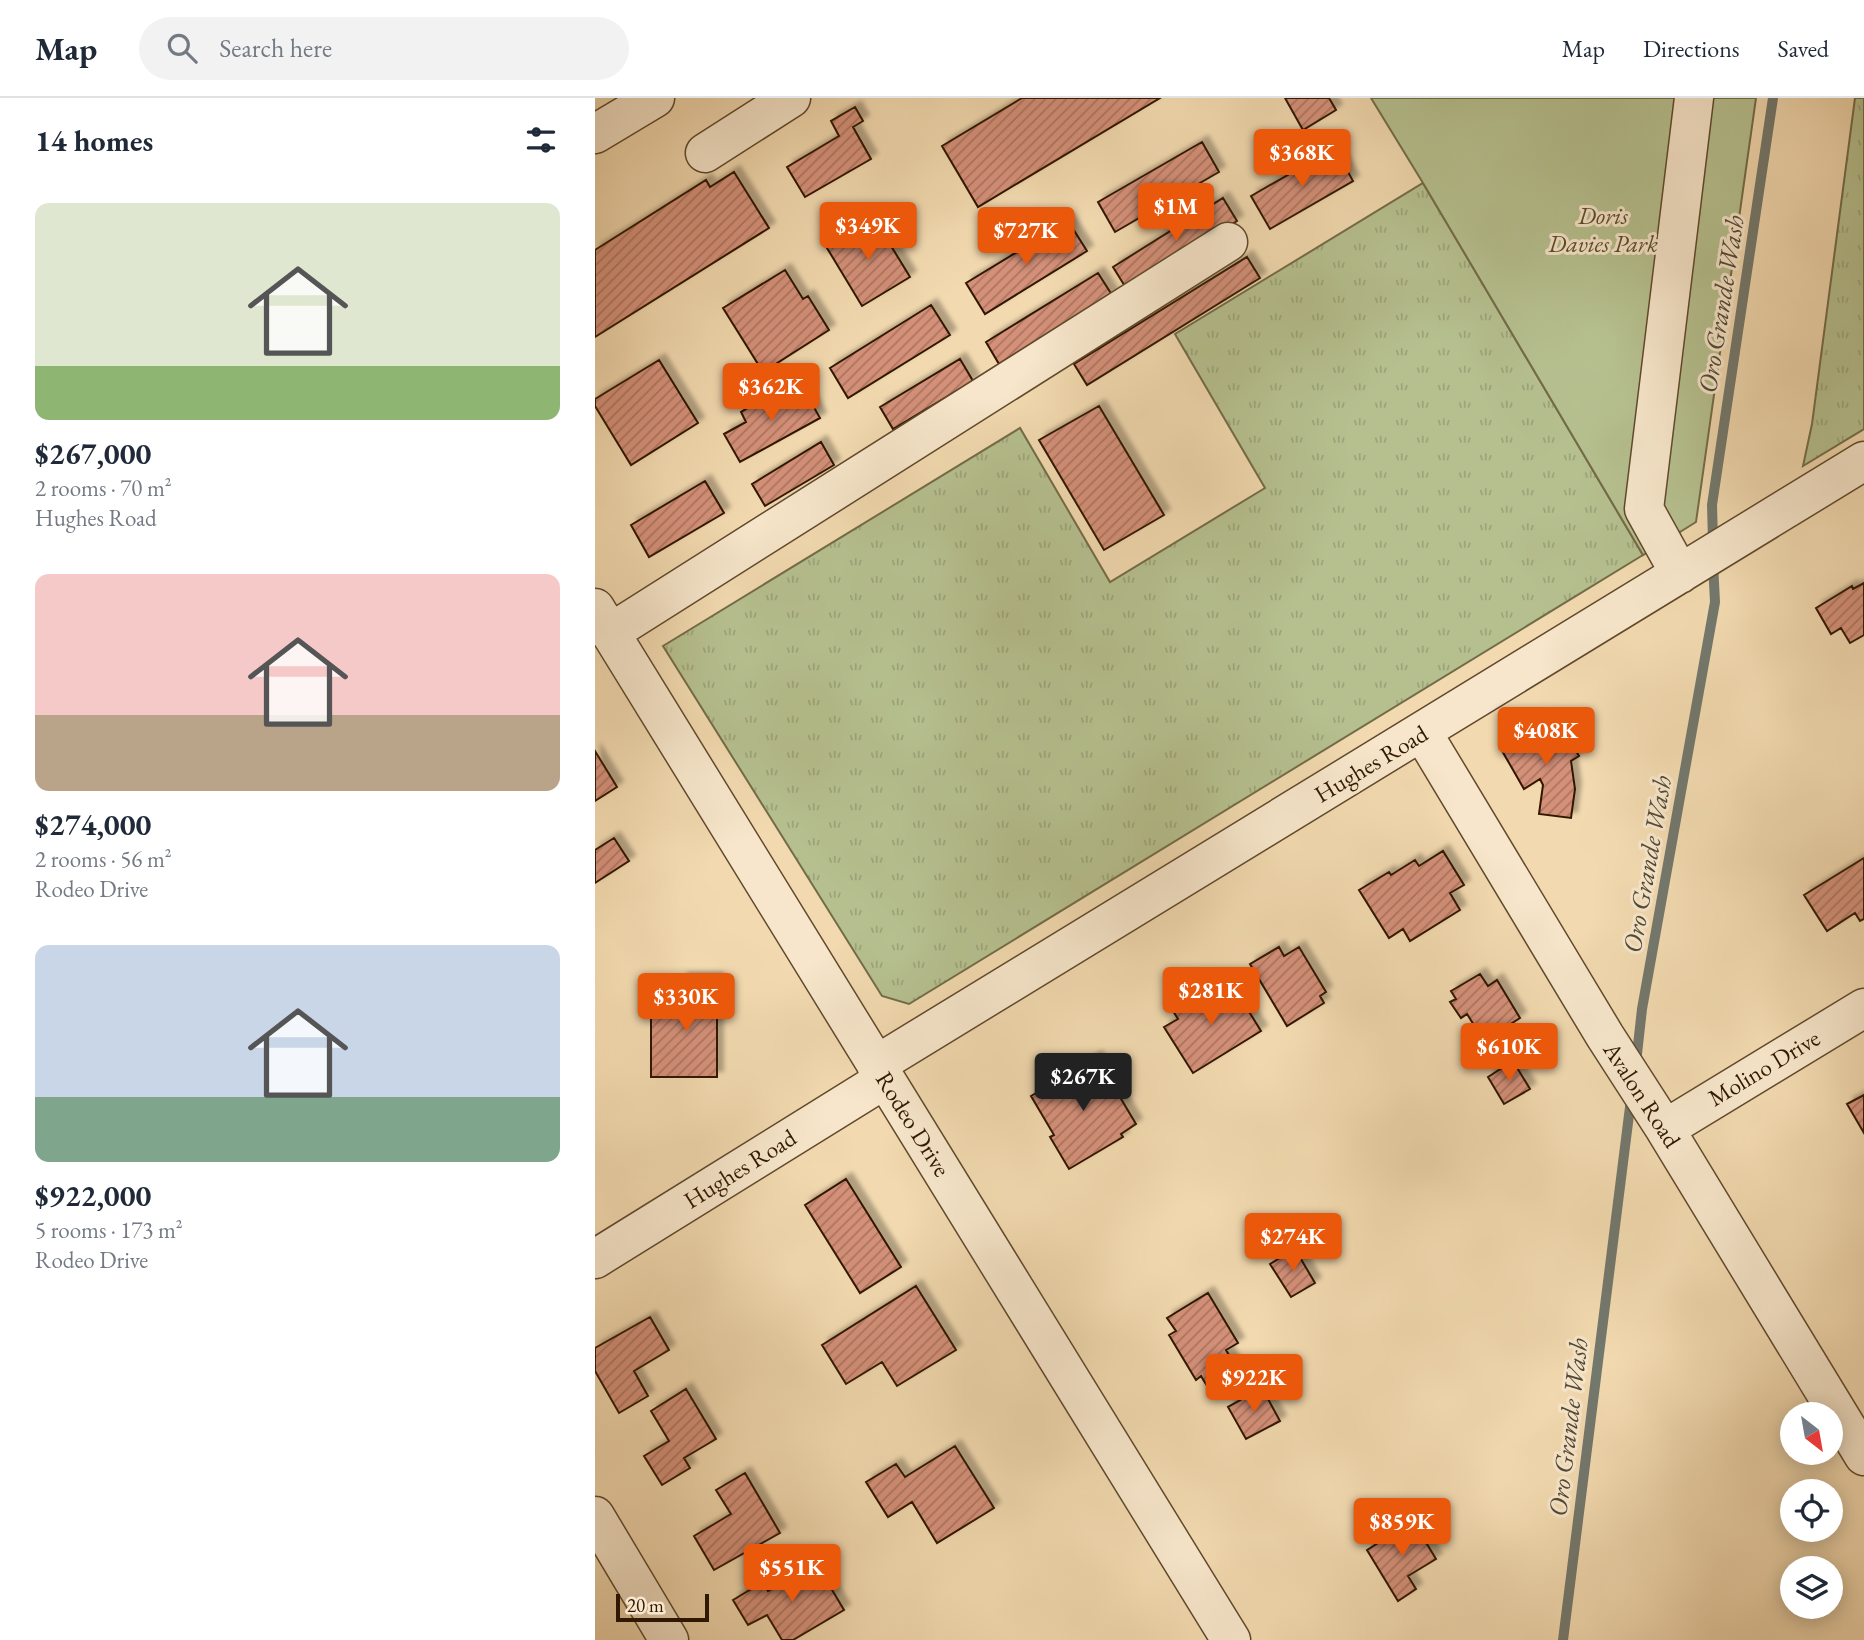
<!DOCTYPE html>
<html lang="en">
<head>
<meta charset="utf-8">
<style>
  body { margin:0; font-family:"EB Garamond",serif; background:#f2f2f3; color:#1f2937; height:100vh; display:flex; flex-direction:column; font-size:26px; white-space:nowrap }
  * { box-sizing:border-box; margin:0 }
  p { font-size:23px; color:#747a83 }
  .icon { flex:none; width:38px; height:38px; fill:none; stroke:currentColor; stroke-width:2; stroke-linecap:round; stroke-linejoin:round }
  .map { position:relative; flex:1; overflow:hidden }
  .panel { display:flex; flex-direction:column; background:#fff; width:595px }
  .panel>* { flex:none }
  .needle { width:46px; rotate:149deg }
  .buttons { position:absolute; left:1185px; top:1304px; display:grid; gap:14px }
  .buttons a { display:grid; place-items:center; width:63px; height:63px; border-radius:50%; background:#fff; box-shadow:0 4px 18px #0003; font-size:35px }
  .scale { position:absolute; left:21px; bottom:18px; width:93px; box-sizing:border-box; padding-left:7px; border:4px solid #301900; border-top:0; font-size:19px; line-height:24px; white-space:nowrap; color:#301900; -webkit-text-stroke:5px #f7e6cb; paint-order:stroke }
  .price { position:absolute; translate:-50% -60px; padding:0 16px; border-radius:7px; background:#ea580c; color:#fff; font-size:23px; line-height:46px; filter:drop-shadow(0 2px 4px #0008) }
  .price::after { content:''; position:absolute; left:50%; top:42px; width:21px; height:16px; margin-left:-10px; background:inherit; clip-path:polygon(0 0,100% 0,50% 100%) }
  .price.active { background:#222; color:#fff }
  ul { padding:0; list-style:none }
  li { display:grid; align-content:center; gap:14px; height:371px; padding:0 35px }
  li span { display:grid; place-items:center; height:217px; border-radius:14px; color:#555 }
  li>.icon { margin-inline-start:auto }
  span .icon { width:126px; height:126px; fill:#fffc; stroke-width:1 }
  li b { font-size:30px }
  h2 { display:flex; justify-content:space-between; align-items:center; height:84px; padding:0 35px; font-size:30px }
  header { display:flex; align-items:center; gap:42px; box-sizing:border-box; height:98px; padding:0 35px; background:#fff; border-bottom:2px solid #e0e1e3 }
  header strong { font-size:33px }
  nav { display:flex; gap:38px; margin-inline-start:auto; font-size:24px }
  .search { width:490px; height:63px; background:#f2f2f3; display:flex; align-items:center; gap:18px; box-sizing:border-box; padding:0 24px; border-radius:38px; color:#747a83; font-size:26px }
  main { display:flex; flex:1; min-height:0 }
  .map>svg:first-child { display:block }
</style>
</head>
<body>
<header>
<strong>Map</strong>
<div class="search"><svg class="icon" aria-label="search" viewBox="0 0 24 24"><circle cx="10" cy="10" r="6"/><path d="M15 15l6 6"/></svg>Search here</div>
<nav><a>Map</a><a>Directions</a><a>Saved</a></nav>
</header>
<main>
<section class="panel">
<h2>14 homes<svg class="icon" aria-label="filters" viewBox="0 0 24 24"><path d="M4 7h16M4 17h16"/><circle cx="9" cy="7" r="2"/><circle cx="15" cy="17" r="2"/></svg></h2>
<ul>
<li><span style="background:linear-gradient(#dfe7d0 75%,#8fb573 0)"><svg class="icon" aria-label="home" viewBox="0 0 24 24"><path d="M3 11l9-7 9 7M6 9v11h12V9"/></svg></span><div><b>$267,000</b><p>2 rooms · 70 m²</p><p>Hughes Road</p></div></li>
<li><span style="background:linear-gradient(#f6c9c9 65%,#b9a48a 0)"><svg class="icon" aria-label="home" viewBox="0 0 24 24"><path d="M3 11l9-7 9 7M6 9v11h12V9"/></svg></span><div><b>$274,000</b><p>2 rooms · 56 m²</p><p>Rodeo Drive</p></div></li>
<li><span style="background:linear-gradient(#c9d6e8 70%,#7fa58c 0)"><svg class="icon" aria-label="home" viewBox="0 0 24 24"><path d="M3 11l9-7 9 7M6 9v11h12V9"/></svg></span><div><b>$922,000</b><p>5 rooms · 173 m²</p><p>Rodeo Drive</p></div></li>
</ul>
</section>
<div class="map">
<svg width="1269" height="1542" viewBox="0 0 1269 1542">
  <defs>
    <pattern id="grass-tufts" width="24" height="20" patternUnits="userSpaceOnUse" patternTransform="scale(1.75)"><rect width="24" height="20" fill="#b6c08f"/><path d="M3 7l-1-3M5 7V3M7 7l1-3M15 17l-1-3M17 17v-4M19 17l1-3" fill="none" stroke="#9da47a"/></pattern>
    <pattern id="building-hatch" width="6" height="6" patternUnits="userSpaceOnUse" patternTransform="scale(1.75)"><rect width="6" height="6" fill="#d49079"/><path d="M-1 1l2-2M0 6l6-6M5 7l2-2" fill="none" stroke="#ac7561"/></pattern>
    <filter id="shadow"><feDropShadow dx="6" dy="-6" stdDeviation="2" flood-color="#0004"/></filter>
  </defs>
  <rect width="100%" height="100%" fill="#f2d9af"/>
  <filter id="stains"><feTurbulence type="fractalNoise" baseFrequency=".00286" numOctaves="4"/><feColorMatrix values="0 0 0 0 .2 0 0 0 0 .09 0 0 0 0 .02 0 0 0 .5 -.17"/></filter>
  <radialGradient id="worn" r=".72"><stop offset=".6" stop-color="#630" stop-opacity="0"/><stop offset="1" stop-color="#630" stop-opacity=".3"/></radialGradient>
  <!-- grass -->
  <path fill="url(#grass-tufts)" stroke="#736c48" stroke-width="2" d="M1260 0H1269V331L1208 368 1217 326Z
    M828 85 1048 457 314 906 287 898 68 548 425 330 515 484 670 390 580 236Z"/>
  <!-- park -->
  <path fill="#b6c08f" stroke="#736c48" stroke-width="2" d="M776 0H1161L1101 424 1048 457 828 85Z"/>
  <g fill="none" stroke-linecap="round" stroke-linejoin="round">
    <!-- stream -->
    <path stroke="#73786d" stroke-width="10" d="M1118 443 1117 407 1178 0
      M1041 965 1047 911 1120 504 1118 465
      M968 1542 1036 1001"/>
  </g>
  <!-- building -->
  <path fill="url(#building-hatch)" stroke="#301900" stroke-width="2" filter="url(#shadow)" d="M427 0H565L383 109 347 48Z
    M690 0H734L741 12 708 32Z
    M260 9 268 23 258 29 276 61 210 99 192 69 244 38 236 23Z
    M607 44 624 74 520 134 503 104Z
    M740 50 758 83 675 131 656 98Z
    M139 74 174 130 0 239V152L111 82 115 89Z
    M628 100 642 123 531 190 518 169Z
    M279 120 315 179 267 208 232 150Z
    M473 123 492 153 390 216 371 185Z
    M652 159 665 180 492 287 479 266Z
    M190 172 208 201 213 198 234 232 168 274 128 210Z
    M503 175 517 197 404 266 391 244Z
    M336 207 355 237 253 300 235 270Z
    M365 261 378 283 298 331 285 309Z
    M64 262 103 325 36 367 0 308V301Z
    M207 288 225 320 145 364 129 336 151 324 146 314 178 295 182 302Z
    M504 308 569 417 509 452 444 342Z
    M226 344 239 367 170 408 157 386Z
    M110 383 129 415 54 459 36 427Z
    M1269 485V537L1255 545 1246 530 1236 536 1221 510 1257 488 1258 491Z
    M957 621 962 630 966 628 984 658 976 663 980 691 976 720 944 716 948 687 945 681 929 691 906 651Z
    M0 653 22 689 0 703Z
    M19 740 34 763 0 785V752Z
    M848 753 869 787 855 795 865 812 815 843 808 831 794 840 764 792 794 774 796 777 820 762 824 768Z
    M1269 760V821L1265 823 1260 815 1232 833 1209 797Z
    M684 849 689 858 704 849 731 894 725 898 729 905 692 928 655 866Z
    M885 876 893 888 902 882 925 920 889 943 872 916 866 920 855 904 861 901 856 893Z
    M87 881H122V979H56V904H87Z
    M635 883 666 933 598 975 569 929 583 921 578 913 600 899 603 903Z
    M501 959 541 1026 526 1036 528 1039 474 1071 455 1039 459 1037 436 998Z
    M918 963 935 991 909 1006 893 979Z
    M1269 997V1035L1252 1006Z
    M251 1081 306 1169 265 1195 210 1107Z
    M700 1151 720 1185 696 1199 675 1166Z
    M321 1188 361 1252 302 1288 287 1264 251 1286 227 1247Z
    M613 1195 643 1245 631 1252 645 1275 615 1293 606 1278 601 1282 574 1237 581 1233 572 1220Z
    M55 1219 74 1252 39 1273 53 1298 24 1315 0 1273V1250Z
    M667 1290 685 1323 651 1341 633 1309Z
    M91 1291 121 1341 89 1360 95 1370 67 1387 49 1358 74 1343 56 1313Z
    M360 1348 399 1410 342 1445 317 1404 293 1419 271 1384 301 1366 310 1379Z
    M150 1375 185 1435 119 1472 99 1438 136 1416 121 1392Z
    M818 1423 841 1461 813 1478 821 1491 803 1503 772 1452Z
    M221 1465 249 1512 198 1542H187L172 1517 153 1527 138 1502 168 1484 173 1493Z"/>
  <g fill="none" stroke-linecap="round" stroke-linejoin="round">
    <defs>
      <path id="minor" d="M0 36 60 0
        M110 55 196 0
        M1085 476 1049 411 1099 0
        M0 510 636 1542
        M15 535 633 144
        M827 634 1010 938 1070 1031 1269 1358
        M281 967 1269 363
        M1070 1031 1269 910
        M0 1161 290 981
        M0 1418 74 1542"/>
    </defs>
    <!-- minor casing -->
    <use href="#minor" stroke="#60492c" stroke-width="41"/>
    <!-- minor -->
    <use href="#minor" stroke="#f7e6cb" stroke-width="38"/>
  </g>
  <g text-anchor="middle" stroke-width="6" stroke-linejoin="round" paint-order="stroke">
    <!-- park labels -->
    <g font-size="24" font-style="italic" fill="#584b2b" stroke="#f7e6cb">
      <text x="1008" y="126">Doris<tspan x="1008" dy="28">Davies Park</tspan></text>
    </g>
    <!-- street labels -->
    <g font-size="24" fill="#301900" stroke="#f7e6cb">
      <text transform="translate(776 666) rotate(-31)" y="8">Hughes Road</text>
      <text transform="translate(1169 970) rotate(-31)" y="8">Molino Drive</text>
      <text transform="translate(1047 997) rotate(57)" y="8">Avalon Road</text>
      <text transform="translate(318 1026) rotate(58)" y="8">Rodeo Drive</text>
      <text transform="translate(145 1071) rotate(-32)" y="8">Hughes Road</text>
    </g>
    <!-- water labels -->
    <g font-size="26" font-style="italic" fill="#514936" stroke="#f7e6cb">
      <text transform="translate(1126 206) rotate(-81)" y="9">Oro Grande Wash</text>
      <text transform="translate(1052 766) rotate(-80)" y="9">Oro Grande Wash</text>
      <text transform="translate(973 1329) rotate(-83)" y="9">Oro Grande Wash</text>
    </g>
  </g>
  <rect width="100%" height="100%" filter="url(#stains)"/>
  <rect width="100%" height="100%" fill="url(#worn)"/>
</svg>
<div class="buttons">
<a><svg class="needle" viewBox="-14 -14 28 28"><path d="M0-13l5 13h-10z" fill="#e53935"/><path d="M0 13l5-13h-10z" fill="#747a83"/></svg></a>
<a><svg class="icon" aria-label="locate" viewBox="0 0 24 24"><circle cx="12" cy="12" r="6"/><path d="M12 2v4M12 18v4M2 12h4M18 12h4"/></svg></a>
<a><svg class="icon" aria-label="layers" viewBox="0 0 24 24"><path d="M12 4l9 5-9 5-9-5zM3 14l9 5 9-5"/></svg></a>
</div>
<div class="scale">20 m</div>
<b class="price" style="left:707px;top:91px">$368K</b>
<b class="price" style="left:581px;top:145px">$1M</b>
<b class="price" style="left:273px;top:164px">$349K</b>
<b class="price" style="left:431px;top:169px">$727K</b>
<b class="price" style="left:176px;top:325px">$362K</b>
<b class="price" style="left:951px;top:669px">$408K</b>
<b class="price" style="left:616px;top:929px">$281K</b>
<b class="price" style="left:91px;top:935px">$330K</b>
<b class="price" style="left:914px;top:985px">$610K</b>
<b class="price active" style="left:488px;top:1015px">$267K</b>
<b class="price" style="left:698px;top:1175px">$274K</b>
<b class="price" style="left:659px;top:1316px">$922K</b>
<b class="price" style="left:807px;top:1460px">$859K</b>
<b class="price" style="left:197px;top:1506px">$551K</b>
</div>
</main>
</body>
</html>
